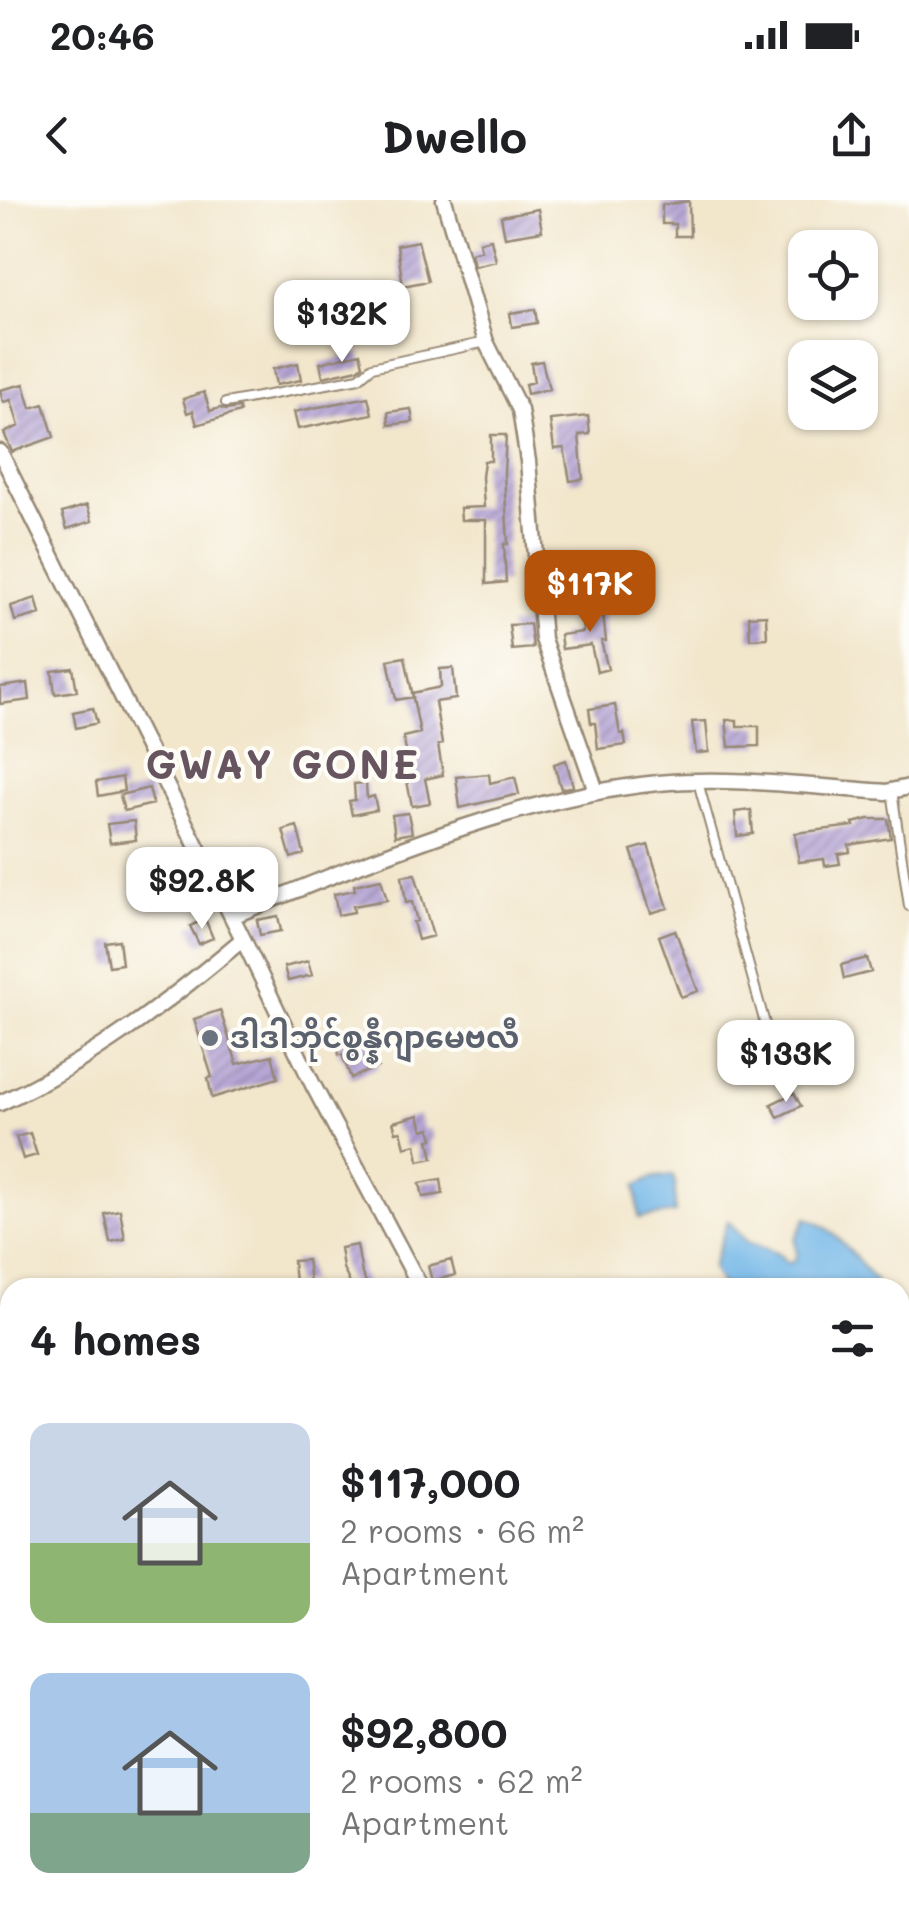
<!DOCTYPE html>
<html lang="en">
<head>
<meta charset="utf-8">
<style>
  body { margin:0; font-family:Mali,"Noto Sans Myanmar",sans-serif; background:#f6f6f6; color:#202124; height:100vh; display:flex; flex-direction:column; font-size:38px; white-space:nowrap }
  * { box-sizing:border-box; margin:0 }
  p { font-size:32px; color:#757577 }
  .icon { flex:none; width:55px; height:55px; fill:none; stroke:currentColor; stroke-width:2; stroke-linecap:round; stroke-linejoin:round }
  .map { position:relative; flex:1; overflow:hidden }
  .sheet { position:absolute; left:0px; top:1078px; width:910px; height:642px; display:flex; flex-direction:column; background:#fff; border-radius:30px 30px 0 0; box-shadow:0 2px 8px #0004 }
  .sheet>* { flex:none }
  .buttons { position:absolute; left:788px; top:30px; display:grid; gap:20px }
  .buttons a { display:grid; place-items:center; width:90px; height:90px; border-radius:20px; background:#fff; box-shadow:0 2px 8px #0004; font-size:50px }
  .price { position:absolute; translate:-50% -85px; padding:0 22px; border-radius:20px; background:#fff; color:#222; font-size:32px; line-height:65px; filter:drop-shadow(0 2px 5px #0008) }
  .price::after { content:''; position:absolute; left:50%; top:60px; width:30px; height:22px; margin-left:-15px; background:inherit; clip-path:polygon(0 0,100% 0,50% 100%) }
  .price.on { background:#b45309; color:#fff }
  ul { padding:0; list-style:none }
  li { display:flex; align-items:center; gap:30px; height:250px; padding:0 30px }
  li span { display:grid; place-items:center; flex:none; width:280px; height:200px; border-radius:20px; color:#555 }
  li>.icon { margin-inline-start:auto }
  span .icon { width:120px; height:120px; fill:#fffc; stroke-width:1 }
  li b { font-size:42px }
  h2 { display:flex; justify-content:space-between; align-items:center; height:120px; padding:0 30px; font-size:42px }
  .status { display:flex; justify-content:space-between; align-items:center; height:70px; padding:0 50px; background:#fff; direction:ltr }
  .status svg { height:28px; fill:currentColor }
  header { display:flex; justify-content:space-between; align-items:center; height:130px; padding:0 30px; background:#fff; font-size:45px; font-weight:700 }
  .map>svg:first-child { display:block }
</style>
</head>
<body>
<div class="status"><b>20:46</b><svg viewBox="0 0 49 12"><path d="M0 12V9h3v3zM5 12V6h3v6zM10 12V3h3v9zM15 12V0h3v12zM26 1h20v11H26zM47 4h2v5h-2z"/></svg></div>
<header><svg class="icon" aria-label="back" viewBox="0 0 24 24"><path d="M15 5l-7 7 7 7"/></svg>Dwello<svg class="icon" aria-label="share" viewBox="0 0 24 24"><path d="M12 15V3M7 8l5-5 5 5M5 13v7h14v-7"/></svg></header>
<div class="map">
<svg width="909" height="1719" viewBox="0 0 909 1719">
  <defs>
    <pattern id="building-hatch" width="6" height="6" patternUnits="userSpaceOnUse" patternTransform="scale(2.5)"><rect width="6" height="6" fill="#b5a4d5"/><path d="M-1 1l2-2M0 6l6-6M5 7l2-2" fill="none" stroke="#9486ac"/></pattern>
  </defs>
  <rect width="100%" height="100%" fill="#fdfcf7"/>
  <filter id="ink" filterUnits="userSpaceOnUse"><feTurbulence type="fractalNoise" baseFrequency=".01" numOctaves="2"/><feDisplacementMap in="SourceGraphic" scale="20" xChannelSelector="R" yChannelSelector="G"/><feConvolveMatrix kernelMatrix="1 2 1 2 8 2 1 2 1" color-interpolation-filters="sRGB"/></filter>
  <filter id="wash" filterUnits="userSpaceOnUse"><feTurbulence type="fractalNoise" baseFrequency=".0048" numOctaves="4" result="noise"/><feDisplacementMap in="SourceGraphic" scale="40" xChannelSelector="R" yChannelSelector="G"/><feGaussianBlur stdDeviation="2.25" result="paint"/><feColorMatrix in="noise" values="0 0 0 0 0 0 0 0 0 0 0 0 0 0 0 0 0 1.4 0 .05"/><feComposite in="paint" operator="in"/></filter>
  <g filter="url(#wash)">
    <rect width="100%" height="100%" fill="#f2e6cb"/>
    <!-- water -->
    <path fill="#70b5e7" stroke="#567082" stroke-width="2.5" d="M672 975 675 982V1013L639 1018 636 986 651 978Z
      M806 1018C834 1025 856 1060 875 1080V1087H722L712 1068 728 1021 747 1042 779 1054 787 1063 793 1062 797 1055 795 1040Z"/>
    <g id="blocks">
      <!-- building -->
      <path fill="url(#building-hatch)" d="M689 1 690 36H675V24H662V5Z
        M538 9 542 31 505 37 501 16Z
        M491 39 496 61 474 66 471 53 481 50 479 42Z
        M418 41 428 81 403 86 397 45Z
        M535 109 537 123 512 127 510 113Z
        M360 153 363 165 358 169 323 177 320 163Z
        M542 161 549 189 527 194 525 184 534 182 531 163Z
        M298 163 301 180 276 185 273 169Z
        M24 184 31 208 44 204 54 237 12 252 4 233 19 226 11 200 3 202 0 190Z
        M204 192 210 211 220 208 226 210 239 208 240 212 197 225 193 211 187 213 183 199Z
        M368 197 372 214 298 229 294 212Z
        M411 209 413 222 389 225 388 212Z
        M588 216 590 234 579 235 583 279 570 281 564 248 554 249 550 220Z
        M491 235H506L504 273 508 344H504L506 382 486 384V320H461L460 308 484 307 482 277 484 261H491Z
        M87 305 92 321 67 329 62 313Z
        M36 398 40 414 15 421 11 406Z
        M602 404 606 441H601L608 469 597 472 591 445 562 449 560 435 583 432 581 406Z
        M766 415 767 438 750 439 749 416Z
        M530 424 533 448 512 450 509 425Z
        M405 457 413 497 396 500 388 460Z
        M73 468 77 491 55 494 52 471Z
        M453 468 456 499 435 502 442 544 438 545 443 575 425 579 430 603 412 606 404 566 409 565 403 537 420 533 412 493 441 487 440 469Z
        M28 483 30 500 0 504V487Z
        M615 505 620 534 624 533 626 545 598 549 595 523H591L589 509Z
        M93 508 97 523 76 528 73 512Z
        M726 520H737V526H759V546L729 547Z
        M706 521 709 552 696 553 692 522Z
        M566 560 573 586 561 589 554 564Z
        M489 574 490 583 515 577 519 594 460 608 456 577Z
        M122 577 124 591 98 596 96 582Z
        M366 583 367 598 374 596 377 610 352 615 349 601 355 600 354 584Z
        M149 588 153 604 124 611 120 595Z
        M751 610 753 634 737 636 735 612Z
        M408 613 412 633 395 636 392 615Z
        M869 619H888L891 638 849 645 850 652 838 654 840 664 825 666 824 659 799 662 795 633 854 626 853 623Z
        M134 621 136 640 110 643 107 624Z
        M297 626 304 654 291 658 283 630Z
        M648 645 668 708 651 713 631 650Z
        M242 657 256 688 241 696 226 664Z
        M415 674 433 736 418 740 413 722 417 721 412 702 406 703 402 676Z
        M381 679 387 700 353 706 354 712 338 715 334 694 355 690 354 685Z
        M278 716 281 731 260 735 257 720Z
        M205 719 213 738 199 744 190 726Z
        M675 730 698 791 681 797 659 736Z
        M119 740 122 764 109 766 105 742Z
        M867 758 871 772 844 779 841 765Z
        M308 761 312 775 288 781 284 767Z
        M220 810 237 864 272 855 278 878 212 898 208 878 212 877 194 819Z
        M370 835 378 867 351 878 342 855H339L337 843 358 841V836Z
        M794 893 801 906 778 917 771 904Z
        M419 915 423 930 430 928 433 939 429 940 433 958 419 961 416 944 405 947 401 931 396 932 393 922Z
        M30 933 37 955 23 959 16 937Z
        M441 979 443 994 423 997 420 983Z
        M120 1010 125 1039 110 1042 104 1013Z
        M357 1045 362 1074 369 1088H352L343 1068 340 1048Z
        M307 1060 310 1082 295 1083 293 1061Z
        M451 1060 455 1075 432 1081 428 1066Z"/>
    </g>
  </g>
  <g filter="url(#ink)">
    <use href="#blocks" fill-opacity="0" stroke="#968874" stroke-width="2.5"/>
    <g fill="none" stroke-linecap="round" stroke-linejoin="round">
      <defs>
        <path id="lane" d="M226 203 359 178 372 167 486 142
          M698 582 777 867
          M892 591 909 706
          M900 1306 909 1303
          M900 1581 909 1591
          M199 1710 200 1719
          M633 1719 649 1710
          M841 1719 909 1710"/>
        <path id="street" d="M444 0 486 142 520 210 528 261 543 439 596 591
          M0 252 243 739 313 885 421 1088
          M232 716C367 662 512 598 658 583 734 576 811 587 886 592L909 587
          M0 903C91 861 167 803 243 739
          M0 1565 10 1567
          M0 1705H10
          M315 1710V1719
          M337 1710 365 1719
          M780 1710 786 1719"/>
      </defs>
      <!-- lane casing -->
      <use href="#lane" stroke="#968874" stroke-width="12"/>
      <!-- street casing -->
      <use href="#street" stroke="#968874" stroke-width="19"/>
      <!-- lane -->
      <use href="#lane" stroke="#fff" stroke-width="8"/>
      <!-- street -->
      <use href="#street" stroke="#fff" stroke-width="14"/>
    </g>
  </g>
  <!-- markers -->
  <circle fill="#6b7280" stroke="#fdfcf7" stroke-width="4" cx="210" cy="838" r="10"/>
  <g text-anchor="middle" stroke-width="8" stroke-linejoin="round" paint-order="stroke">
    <!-- worship labels -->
    <g font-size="30" font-weight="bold" fill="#5b616d" stroke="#fdfcf7" text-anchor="start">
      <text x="230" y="848">ဒါဒါဘိုင်စွန္နီဂျာမေဗလီ</text>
    </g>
    <!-- district labels -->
    <g font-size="40" font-weight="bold" letter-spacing="2.5" fill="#66555e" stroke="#fdfcf7">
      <text x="283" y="579">GWAY GONE</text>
    </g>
  </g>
</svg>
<div class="buttons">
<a><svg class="icon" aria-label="locate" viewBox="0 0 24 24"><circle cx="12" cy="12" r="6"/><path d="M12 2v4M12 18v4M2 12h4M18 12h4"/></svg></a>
<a><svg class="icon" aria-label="layers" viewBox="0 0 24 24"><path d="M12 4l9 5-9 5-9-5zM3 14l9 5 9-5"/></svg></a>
</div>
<b class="price" style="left:342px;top:165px">$132K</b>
<b class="price on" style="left:590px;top:435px">$117K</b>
<b class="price" style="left:202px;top:732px">$92.8K</b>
<b class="price" style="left:786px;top:905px">$133K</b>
<section class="sheet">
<h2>4 homes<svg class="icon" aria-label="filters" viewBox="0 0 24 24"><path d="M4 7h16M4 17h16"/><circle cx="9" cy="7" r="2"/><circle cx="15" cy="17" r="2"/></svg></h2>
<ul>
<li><span style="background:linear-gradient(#c9d6e8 60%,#8fb573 0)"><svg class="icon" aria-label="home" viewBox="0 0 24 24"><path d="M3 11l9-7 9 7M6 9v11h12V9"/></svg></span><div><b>$117,000</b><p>2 rooms · 66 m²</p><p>Apartment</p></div></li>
<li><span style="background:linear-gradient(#a9c7e8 70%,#7fa58c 0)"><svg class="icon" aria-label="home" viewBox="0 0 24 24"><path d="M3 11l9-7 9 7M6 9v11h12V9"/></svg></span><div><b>$92,800</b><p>2 rooms · 62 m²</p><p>Apartment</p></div></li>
</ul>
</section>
</div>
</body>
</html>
